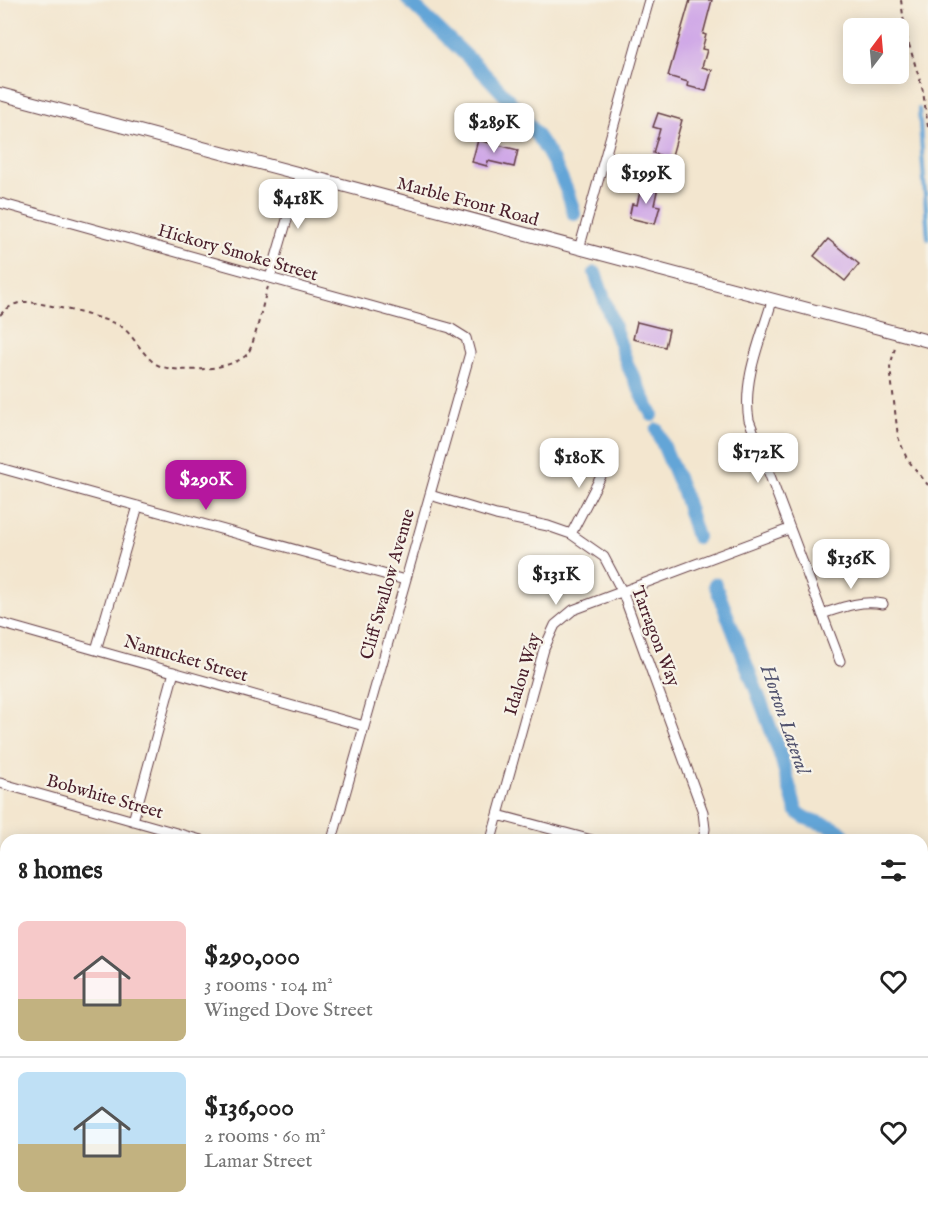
<!DOCTYPE html>
<html lang="en">
<head>
<meta charset="utf-8">
<style>
  body { margin:0; font-family:"IM FELL English",serif; background:#f6f6f6; color:#222; height:100vh; display:flex; flex-direction:column; font-size:22px; white-space:nowrap }
  * { box-sizing:border-box; margin:0 }
  p { font-size:20px; color:#767676 }
  .icon { flex:none; width:33px; height:33px; fill:none; stroke:currentColor; stroke-width:2; stroke-linecap:round; stroke-linejoin:round }
  .map { position:relative; flex:1; overflow:hidden }
  .sheet { position:absolute; left:0px; top:834px; width:928px; height:384px; display:flex; flex-direction:column; background:#fff; border-radius:18px 18px 0 0; box-shadow:0 3px 15px #0003 }
  .sheet>* { flex:none }
  .needle { width:39px; rotate:16deg }
  .fabs { position:absolute; left:843px; top:18px; display:grid; gap:12px }
  .fabs a { display:grid; place-items:center; width:66px; height:66px; border-radius:9px; background:#fff; box-shadow:0 3px 15px #0003; font-size:30px }
  .price { position:absolute; translate:-50% -51px; padding:0 14px; border-radius:12px; background:#fff; color:#222; font-size:20px; line-height:39px; filter:drop-shadow(0 2px 3px #0008) }
  .price::after { content:''; position:absolute; left:50%; top:36px; width:18px; height:14px; margin-left:-9px; background:inherit; clip-path:polygon(0 0,100% 0,50% 100%) }
  .price.selected { background:#b5179e; color:#fff }
  ul { padding:0; list-style:none }
  li { display:flex; align-items:center; gap:18px; height:150px; padding:0 18px }
  li+li { border-top:2px solid #e0e0e0 }
  li span { display:grid; place-items:center; flex:none; width:168px; height:120px; border-radius:9px; color:#555 }
  li>.icon { margin-inline-start:auto }
  span .icon { width:72px; height:72px; fill:#fffc; stroke-width:1 }
  li b { font-size:26px }
  h2 { display:flex; justify-content:space-between; align-items:center; height:72px; padding:0 18px; font-size:26px }
  .map>svg:first-child { display:block }
</style>
</head>
<body>
<div class="map">
<svg width="928" height="1218" viewBox="0 0 928 1218">
  <rect width="100%" height="100%" fill="#f7f3e8"/>
  <filter id="ink" filterUnits="userSpaceOnUse"><feTurbulence type="fractalNoise" baseFrequency=".0167" numOctaves="2"/><feDisplacementMap in="SourceGraphic" scale="12" xChannelSelector="R" yChannelSelector="G"/><feConvolveMatrix kernelMatrix="1 2 1 2 8 2 1 2 1" color-interpolation-filters="sRGB"/></filter>
  <filter id="wash" filterUnits="userSpaceOnUse"><feTurbulence type="fractalNoise" baseFrequency=".008" numOctaves="4" result="noise"/><feDisplacementMap in="SourceGraphic" scale="24" xChannelSelector="R" yChannelSelector="G"/><feGaussianBlur stdDeviation="1.35" result="paint"/><feColorMatrix in="noise" values="0 0 0 0 0 0 0 0 0 0 0 0 0 0 0 0 0 1.4 0 .05"/><feComposite in="paint" operator="in"/></filter>
  <g filter="url(#wash)">
    <rect width="100%" height="100%" fill="#f3e6cf"/>
    <g fill="none" stroke-linecap="round" stroke-linejoin="round">
      <!-- stream -->
      <path stroke="#63a5d7" stroke-width="4" d="M919 109 928 239"/>
      <!-- canal -->
      <path stroke="#63a5d7" stroke-width="14" d="M408 0C470 61 553 127 574 214
        M595 273 628 366 652 415
        M657 430 683 492 697 537
        M715 584 762 705 781 757 796 810C809 827 836 819 847 840
        M922 1176 928 1177"/>
    </g>
    <g id="blocks">
      <!-- building -->
      <path fill="#d0a9e7" d="M690 0H712L703 34 706 35 702 49 707 50 702 67 712 70 706 91 687 86 688 82 668 76Z
        M658 113 682 120 671 159 653 153 660 129 653 127Z
        M478 140 518 150 514 167 488 161 487 166 472 162Z
        M642 183 658 187 654 205 660 206 655 224 629 218 632 204 637 205Z
        M828 239 859 264 845 281 814 256Z
        M637 322 669 330 665 347 633 339Z"/>
    </g>
  </g>
  <g filter="url(#ink)">
    <use href="#blocks" fill-opacity="0" stroke="#633d44" stroke-width="1.5"/>
    <g fill="none" stroke-linecap="round" stroke-linejoin="round">
      <defs>
        <path id="service" d="M692 1218 694 1212"/>
        <path id="minor" d="M0 203 450 328 466 338 470 353 332 840
          M579 249 649 0
          M270 278 300 175
          M772 301C761 339 742 380 749 420L840 661
          M0 468 405 580
          M430 495 496 515 548 526 571 534 604 557 622 591 703 812 705 829 703 840
          M571 534 611 457
          M822 614C843 607 860 600 883 604
          M0 623 364 726
          M96 650 138 506
          M0 783 201 840
          M498 815 592 840
          M133 821 174 672
          M491 840 544 649 555 625 573 610 789 529"/>
        <path id="tertiary" d="M0 94 928 341"/>
      </defs>
      <!-- service casing -->
      <use href="#service" stroke="#633d44" stroke-width="7"/>
      <!-- minor casing -->
      <use href="#minor" stroke="#633d44" stroke-width="11"/>
      <!-- tertiary casing -->
      <use href="#tertiary" stroke="#633d44" stroke-width="14"/>
      <!-- path -->
      <path stroke="#633d44" stroke-width="2" stroke-dasharray="4.5 4.5" stroke-linecap="butt" d="M901 0 905 31 923 91 928 127
        M0 315C7 308 14 303 24 302 38 301 111 319 122 327 135 337 142 355 156 364 173 375 236 370 248 353 255 343 263 301 268 287
        M895 348 890 367 898 437 907 459 928 485"/>
      <!-- service -->
      <use href="#service" stroke="#fff" stroke-width="4.5"/>
      <!-- minor -->
      <use href="#minor" stroke="#fff" stroke-width="9"/>
      <!-- tertiary -->
      <use href="#tertiary" stroke="#fff" stroke-width="12"/>
    </g>
  </g>
  <g text-anchor="middle" stroke-width="4.5" stroke-linejoin="round" paint-order="stroke">
    <!-- street labels -->
    <g font-size="18" fill="#4a1f2b" stroke="#f7f3e8">
      <text transform="translate(468 201) rotate(15)" y="6">Marble Front Road</text>
      <text transform="translate(238 252) rotate(16)" y="6">Hickory Smoke Street</text>
      <text transform="translate(387 584) rotate(-74)" y="6">Cliff Swallow Avenue</text>
      <text transform="translate(656 636) rotate(69)" y="6">Tarragon Way</text>
      <text transform="translate(186 658) rotate(16)" y="6">Nantucket Street</text>
      <text transform="translate(522 674) rotate(-73)" y="6">Idalou Way</text>
      <text transform="translate(105 796) rotate(16)" y="6">Bobwhite Street</text>
    </g>
    <!-- water labels -->
    <g font-size="20" font-style="italic" fill="#545570" stroke="#f7f3e8">
      <text transform="translate(786 719) rotate(71)" y="7">Horton Lateral</text>
    </g>
  </g>
</svg>
<div class="fabs">
<a><svg class="needle" viewBox="-14 -14 28 28"><path d="M0-13l5 13h-10z" fill="#e53935"/><path d="M0 13l5-13h-10z" fill="#767676"/></svg></a>
</div>
<b class="price" style="left:494px;top:154px">$289K</b>
<b class="price" style="left:646px;top:205px">$199K</b>
<b class="price" style="left:298px;top:230px">$418K</b>
<b class="price" style="left:758px;top:484px">$172K</b>
<b class="price" style="left:579px;top:489px">$180K</b>
<b class="price selected" style="left:206px;top:511px">$290K</b>
<b class="price" style="left:851px;top:590px">$136K</b>
<b class="price" style="left:556px;top:606px">$131K</b>
<section class="sheet">
<h2>8 homes<svg class="icon" aria-label="filters" viewBox="0 0 24 24"><path d="M4 7h16M4 17h16"/><circle cx="9" cy="7" r="2"/><circle cx="15" cy="17" r="2"/></svg></h2>
<ul>
<li><span style="background:linear-gradient(#f6c9c9 65%,#c2b280 0)"><svg class="icon" aria-label="home" viewBox="0 0 24 24"><path d="M3 11l9-7 9 7M6 9v11h12V9"/></svg></span><div><b>$290,000</b><p>3 rooms · 104 m²</p><p>Winged Dove Street</p></div><svg class="icon" aria-label="heart" viewBox="0 0 24 24"><path d="M12 20l-8-8c-3-5 5-10 8-4 3-6 11-1 8 4z"/></svg></li>
<li><span style="background:linear-gradient(#bfe0f5 60%,#c2b280 0)"><svg class="icon" aria-label="home" viewBox="0 0 24 24"><path d="M3 11l9-7 9 7M6 9v11h12V9"/></svg></span><div><b>$136,000</b><p>2 rooms · 60 m²</p><p>Lamar Street</p></div><svg class="icon" aria-label="heart" viewBox="0 0 24 24"><path d="M12 20l-8-8c-3-5 5-10 8-4 3-6 11-1 8 4z"/></svg></li>
</ul>
</section>
</div>
</body>
</html>
